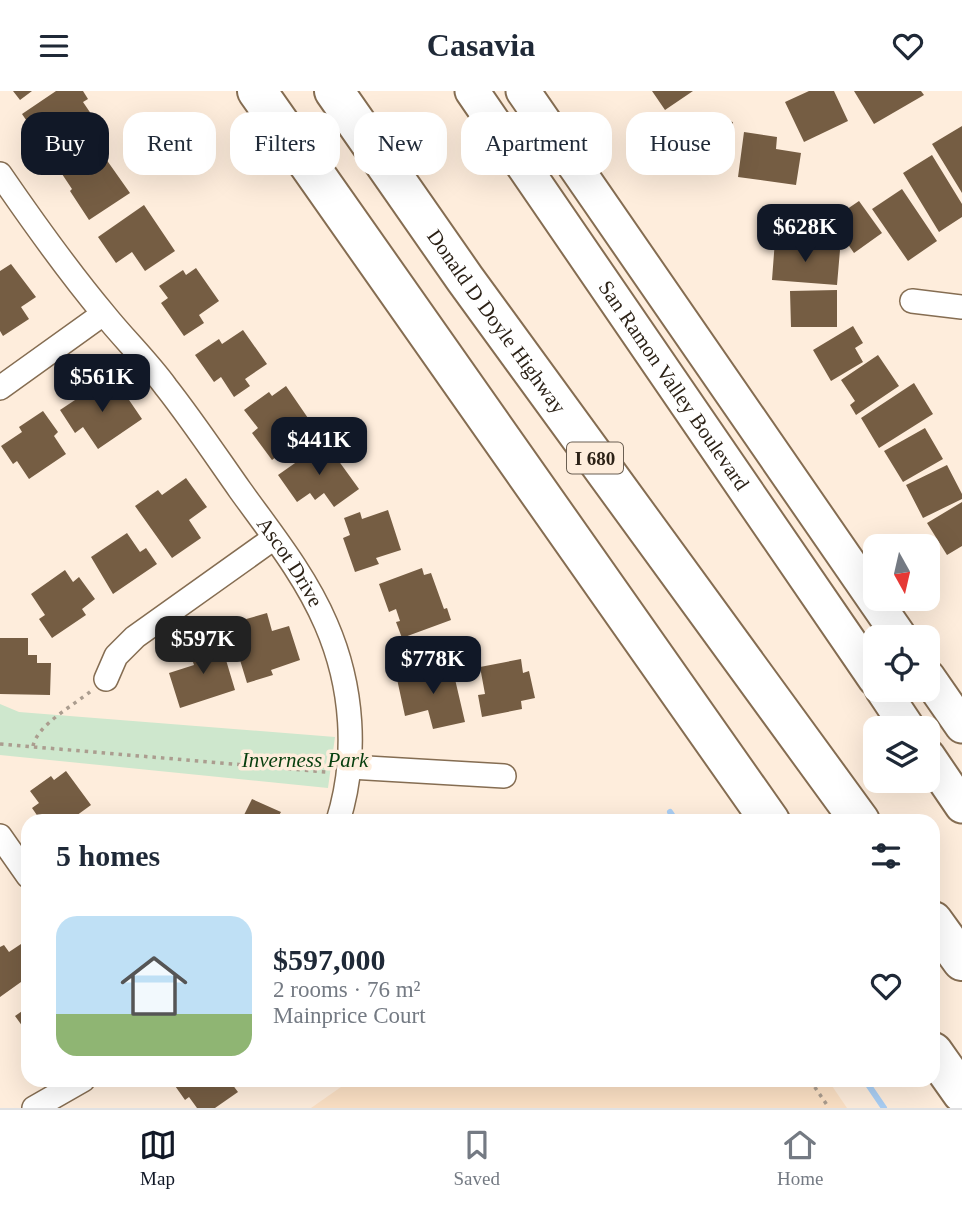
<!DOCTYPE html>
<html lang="en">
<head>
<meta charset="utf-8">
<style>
  body { margin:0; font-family:Georgia,serif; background:#f6f6f7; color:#1f2937; height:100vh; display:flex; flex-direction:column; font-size:26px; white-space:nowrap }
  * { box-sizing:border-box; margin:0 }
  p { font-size:23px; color:#747a83 }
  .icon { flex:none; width:38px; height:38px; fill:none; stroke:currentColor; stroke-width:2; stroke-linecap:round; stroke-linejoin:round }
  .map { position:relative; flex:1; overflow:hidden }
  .details { position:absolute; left:21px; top:723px; width:919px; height:273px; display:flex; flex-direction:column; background:#fff; border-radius:21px; box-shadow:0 7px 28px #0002 }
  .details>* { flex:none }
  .top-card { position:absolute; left:21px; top:21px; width:920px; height:63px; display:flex; gap:14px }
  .needle { width:46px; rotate:172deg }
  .fabs { position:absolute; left:863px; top:443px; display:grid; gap:14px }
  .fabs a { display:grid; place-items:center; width:77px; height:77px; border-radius:14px; background:#fff; box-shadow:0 7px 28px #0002; font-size:35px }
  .price { position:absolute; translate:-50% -60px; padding:0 16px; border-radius:14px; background:#111827; color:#fff; font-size:23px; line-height:46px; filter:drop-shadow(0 2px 4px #0008) }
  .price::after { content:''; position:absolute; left:50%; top:42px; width:21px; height:16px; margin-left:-10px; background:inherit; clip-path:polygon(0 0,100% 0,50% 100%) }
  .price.selected { background:#222; color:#fff }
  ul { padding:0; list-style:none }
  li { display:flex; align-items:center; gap:21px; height:175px; padding:0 35px }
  li span { display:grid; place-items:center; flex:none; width:196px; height:140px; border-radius:21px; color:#555 }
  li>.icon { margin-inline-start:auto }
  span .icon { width:84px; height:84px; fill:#fffc; stroke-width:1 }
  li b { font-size:30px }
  h2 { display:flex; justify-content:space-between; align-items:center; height:84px; padding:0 35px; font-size:30px }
  .pill { padding:0 24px; border-radius:21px; background:#fff; box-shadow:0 7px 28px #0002; font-size:24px; line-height:63px }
  .pill.selected { background:#111827; color:#fff }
  header { display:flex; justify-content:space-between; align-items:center; height:91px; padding:0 35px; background:#fff; font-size:32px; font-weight:800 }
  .dock { display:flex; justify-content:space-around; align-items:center; height:98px; border-top:2px solid #e0e1e3; background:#fff; font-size:19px; color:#747a83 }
  .dock a { display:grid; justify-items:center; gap:4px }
  .dock .selected { color:#111827 }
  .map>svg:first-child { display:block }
</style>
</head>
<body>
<header><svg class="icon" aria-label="menu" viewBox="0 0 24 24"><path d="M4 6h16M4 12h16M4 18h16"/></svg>Casavia<svg class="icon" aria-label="heart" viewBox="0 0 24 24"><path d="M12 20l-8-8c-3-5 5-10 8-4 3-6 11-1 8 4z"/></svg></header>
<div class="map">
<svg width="962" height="1017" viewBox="0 0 962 1017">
  <rect width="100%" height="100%" fill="#feeddc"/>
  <!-- built -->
  <path fill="#fce1c5" d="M351 989H828L847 1017H311Z"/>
  <!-- green -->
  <path fill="#cee7cd" d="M0 613 19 621 335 646 328 697 0 664Z"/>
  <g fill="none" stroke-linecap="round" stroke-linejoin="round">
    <!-- stream -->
    <path stroke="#aacff5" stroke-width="6" d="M670 721 676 730
      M865 989 884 1017"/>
  </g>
  <!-- building -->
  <path fill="#755d43" d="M13 0H32L20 9Z
    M56 0H83L88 8 83 11 102 39 70 60 61 47 45 57 22 23Z
    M652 0H693L665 19Z
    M809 0H834L848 30 804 51 785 11Z
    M854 0H921L924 4 874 33Z
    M686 21 733 31 724 74 677 65Z
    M962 35V102L932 53Z
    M744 41 777 46 776 58 801 62 796 94 738 86Z
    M101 61 130 102 89 129 70 100 72 98 60 80 76 69 80 75Z
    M932 64 962 113V126L939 141 903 82Z
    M902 98 937 150 908 170 872 118Z
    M859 110 882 142 854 162 831 129Z
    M144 114 175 160 145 180 132 161 116 172 98 146Z
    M775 149 801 151V155L840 159 837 194 772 189Z
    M11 173 36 206 21 216 29 228 3 245 0 240V180Z
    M196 177 219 210 199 224 204 232 184 245 161 212 168 207 159 195 183 179 186 184Z
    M837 199V236H791L790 200Z
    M853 235 863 252 855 257 863 271 831 290 813 259Z
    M243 239 267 273 245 288 250 295 234 306 221 286 214 291 195 264 219 248 222 253Z
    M878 264 899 295 856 324 850 314 855 310 841 289Z
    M114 287 142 328 98 358 83 336 75 342 60 319 87 301 90 304Z
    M914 292 933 323 879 357 861 327Z
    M286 295 310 330 287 346 292 354 272 369 252 342 258 337 244 319 269 301 272 305Z
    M43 320 58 341 54 345 66 363 29 388 17 370 13 373 1 355 22 341 19 336Z
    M925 337 943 368 903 391 884 360Z
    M325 351 359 398 334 416 324 402 315 409 310 402 297 411 278 384Z
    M947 374 962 403V408L923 427 906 394Z
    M186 387 207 416 189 429 201 447 172 467 135 415 158 399 162 404Z
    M962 411V455L947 464 927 432Z
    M388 419 401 459 376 467 379 473 355 481 343 447 350 444 344 427 360 421 362 428Z
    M127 442 140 461 146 457 157 473 113 503 91 466Z
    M422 477 424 484 431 482 444 518 447 517 451 529 402 547 396 531 400 530 396 518 389 521 379 493Z
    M65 479 73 491 79 486 95 508 82 518 86 524 52 547 39 528 45 524 31 503Z
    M267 522 272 540 289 535 300 569 271 579 273 584 247 592 229 533Z
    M0 547H28V564H37V572H51L50 604 0 603Z
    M220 549 235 599 180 617 169 582 194 574 189 559Z
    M521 568 523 582 529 580 535 607 521 610 522 618 482 626 478 604 485 603 480 576Z
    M451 571 465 631 433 638 428 619 405 625 397 588 426 582 425 576Z
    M66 680 91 714 69 730H41L32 717 39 712 30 700 51 685 54 689Z
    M252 708 281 721 276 730H241Z
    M428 723 460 725V730H427Z
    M21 853 28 863V886L0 906V856L4 854 9 861Z
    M28 916V943L15 925Z
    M178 989H229L238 1001 215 1017H197L189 1006 185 1009 173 992Z"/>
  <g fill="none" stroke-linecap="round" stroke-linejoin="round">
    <defs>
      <g id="street">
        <path id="s1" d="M0 83C33 131 67 179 104 223 124 248 147 270 166 296 192 329 216 365 240 399 271 442 305 484 326 533 353 595 358 666 338 730"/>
        <path d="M912 210 962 216"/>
        <path d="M0 297 103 223"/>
        <path d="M106 588 116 565 135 546 274 447"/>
        <path d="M350 676 504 685"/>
        <path d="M0 745 28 785"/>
        <path d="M34 1017 83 989"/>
      </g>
      <g id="secondary">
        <path id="s2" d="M472 0 875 588"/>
        <path d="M523 0 900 546"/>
        <path d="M928 586 962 635"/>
        <path d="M882 598 908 637"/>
        <path d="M928 665 962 715"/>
      </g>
      <g id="highway">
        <path d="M257 0 770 730"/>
        <path id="s3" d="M334 0 465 188 860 730"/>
        <path d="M933 830 962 870"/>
        <path d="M933 961 962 1002"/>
      </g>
    </defs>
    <!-- street casing -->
    <use href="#street" stroke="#856d52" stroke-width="26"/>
    <!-- secondary casing -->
    <use href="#secondary" stroke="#856d52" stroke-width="37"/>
    <!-- highway casing -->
    <use href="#highway" stroke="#856d52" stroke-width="42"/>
    <!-- path -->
    <path stroke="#ab9d8f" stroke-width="3.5" stroke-dasharray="3.5 5" stroke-linecap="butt" d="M0 653 326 681
      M33 655C37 634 74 614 91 600
      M810 989 829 1017"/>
    <!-- street -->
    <use href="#street" stroke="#fff" stroke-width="23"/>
    <!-- secondary -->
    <use href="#secondary" stroke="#fff" stroke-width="33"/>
    <!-- highway -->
    <use href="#highway" stroke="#fff" stroke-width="38"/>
  </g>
  <g text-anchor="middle" stroke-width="7" stroke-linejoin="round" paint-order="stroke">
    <!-- shield labels -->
    <rect fill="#feeddc" stroke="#6b5f52" stroke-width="2" x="567" y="351.5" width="56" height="31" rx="5"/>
    <g font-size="19" font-weight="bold" fill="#2c2217">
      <text x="595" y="374">I 680</text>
    </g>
    <!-- street labels -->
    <g font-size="21" fill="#2c2217" stroke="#feeddc">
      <text dy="7" stroke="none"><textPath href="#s3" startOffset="282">Donald D Doyle Highway</textPath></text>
      <text dy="7" stroke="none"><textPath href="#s2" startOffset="357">San Ramon Valley Boulevard</textPath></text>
      <text dy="7" stroke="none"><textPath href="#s1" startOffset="485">Ascot Drive</textPath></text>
    </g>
    <!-- park labels -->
    <g font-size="21" font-style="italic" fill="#063e0d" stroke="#feeddc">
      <text x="305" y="676">Inverness Park</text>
    </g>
  </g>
</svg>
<div class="fabs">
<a><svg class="needle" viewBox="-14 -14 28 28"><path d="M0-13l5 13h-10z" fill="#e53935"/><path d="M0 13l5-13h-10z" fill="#747a83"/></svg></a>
<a><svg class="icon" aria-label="locate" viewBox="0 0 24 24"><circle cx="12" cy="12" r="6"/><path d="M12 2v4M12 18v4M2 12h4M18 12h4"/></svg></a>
<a><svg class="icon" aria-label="layers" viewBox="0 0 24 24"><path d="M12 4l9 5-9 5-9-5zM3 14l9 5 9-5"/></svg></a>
</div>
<b class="price" style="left:805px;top:173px">$628K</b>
<b class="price" style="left:102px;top:323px">$561K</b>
<b class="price" style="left:319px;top:386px">$441K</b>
<b class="price selected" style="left:203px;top:585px">$597K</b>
<b class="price" style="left:433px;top:605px">$778K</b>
<div class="top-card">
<a class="pill selected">Buy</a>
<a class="pill">Rent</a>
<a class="pill">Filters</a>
<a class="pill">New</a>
<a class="pill">Apartment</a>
<a class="pill">House</a>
</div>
<section class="details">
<h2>5 homes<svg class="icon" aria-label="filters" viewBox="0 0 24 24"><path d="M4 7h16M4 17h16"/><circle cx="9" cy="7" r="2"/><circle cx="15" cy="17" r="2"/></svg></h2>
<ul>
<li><span style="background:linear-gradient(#bfe0f5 70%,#8fb573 0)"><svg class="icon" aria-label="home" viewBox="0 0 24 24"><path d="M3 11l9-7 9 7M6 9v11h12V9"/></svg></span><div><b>$597,000</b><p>2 rooms · 76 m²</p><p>Mainprice Court</p></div><svg class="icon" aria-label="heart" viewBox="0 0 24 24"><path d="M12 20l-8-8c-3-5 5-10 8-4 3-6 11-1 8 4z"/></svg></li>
</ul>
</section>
</div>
<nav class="dock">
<a class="selected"><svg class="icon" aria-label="map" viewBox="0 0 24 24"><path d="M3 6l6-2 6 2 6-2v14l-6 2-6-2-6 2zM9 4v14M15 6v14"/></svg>Map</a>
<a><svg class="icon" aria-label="saved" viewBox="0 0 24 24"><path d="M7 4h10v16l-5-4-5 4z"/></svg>Saved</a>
<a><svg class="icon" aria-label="home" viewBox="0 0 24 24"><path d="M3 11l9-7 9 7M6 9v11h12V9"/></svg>Home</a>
</nav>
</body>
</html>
